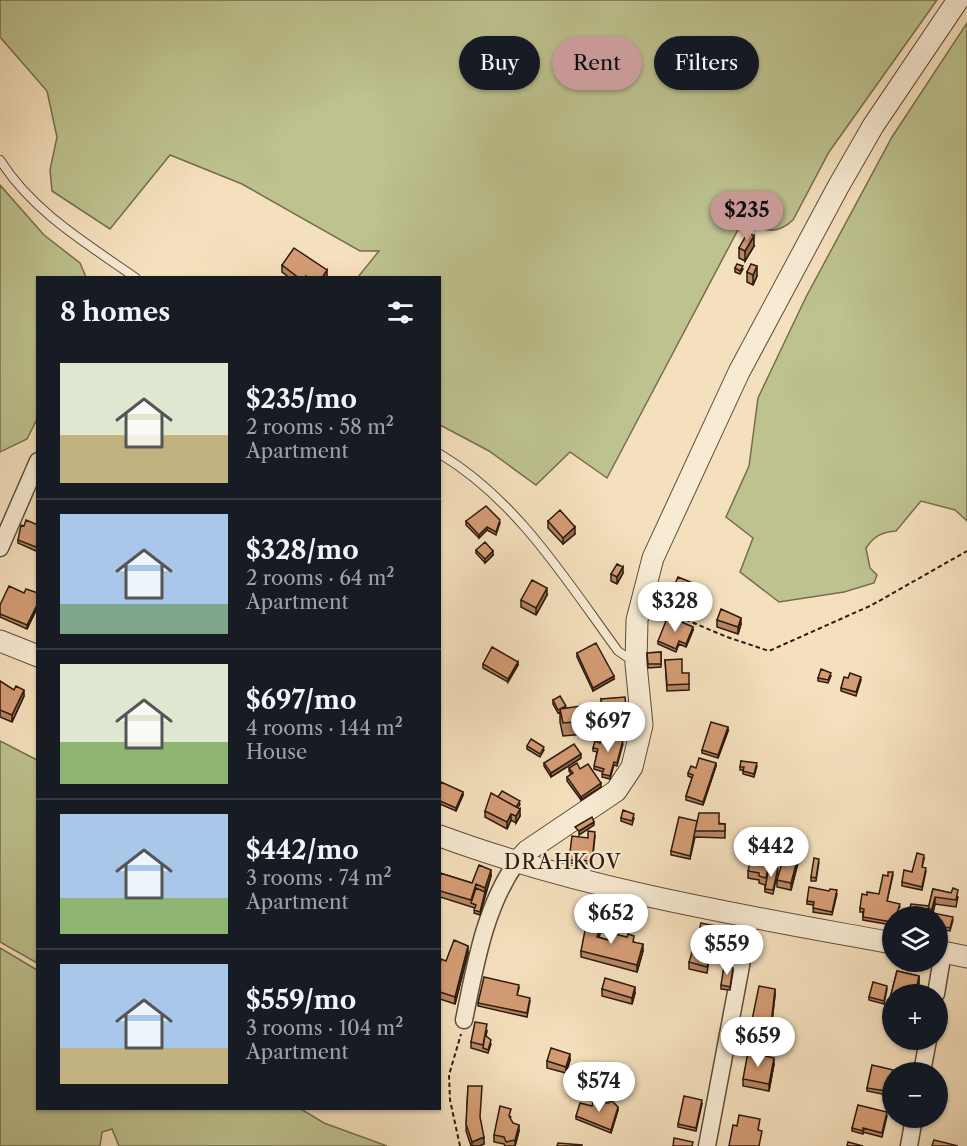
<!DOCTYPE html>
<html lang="en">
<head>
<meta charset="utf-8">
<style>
  body { margin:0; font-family:"Libre Caslon Text",serif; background:#20242c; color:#f1f3f6; height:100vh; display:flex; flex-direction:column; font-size:22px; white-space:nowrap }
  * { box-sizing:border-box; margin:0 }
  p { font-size:20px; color:#9ea1a6 }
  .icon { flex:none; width:33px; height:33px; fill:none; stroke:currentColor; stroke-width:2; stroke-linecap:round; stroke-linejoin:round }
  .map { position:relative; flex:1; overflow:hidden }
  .sheet { position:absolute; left:36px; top:276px; width:405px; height:834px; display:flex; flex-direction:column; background:#171b24; border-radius:0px; box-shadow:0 2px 4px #0004 }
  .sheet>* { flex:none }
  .guide { position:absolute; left:459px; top:36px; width:417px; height:54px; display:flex; gap:12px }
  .controls { position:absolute; left:882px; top:906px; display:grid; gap:12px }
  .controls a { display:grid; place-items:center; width:66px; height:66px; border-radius:50%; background:#171b24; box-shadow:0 2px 4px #0004; font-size:30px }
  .price { position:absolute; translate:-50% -51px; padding:0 14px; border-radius:21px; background:#fff; color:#222; font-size:20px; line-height:39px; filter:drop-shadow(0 2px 3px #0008) }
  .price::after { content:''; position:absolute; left:50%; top:36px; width:18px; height:14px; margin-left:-9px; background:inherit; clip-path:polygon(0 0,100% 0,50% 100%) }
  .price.current { background:#c59692; color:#111 }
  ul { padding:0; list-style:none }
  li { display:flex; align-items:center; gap:18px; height:150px; padding:0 24px }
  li+li { border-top:2px solid #363941 }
  li span { display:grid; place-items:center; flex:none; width:168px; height:120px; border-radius:0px; color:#555 }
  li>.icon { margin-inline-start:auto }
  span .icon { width:72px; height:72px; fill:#fffc; stroke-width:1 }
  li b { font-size:26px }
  h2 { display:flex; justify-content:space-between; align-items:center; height:72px; padding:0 24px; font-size:26px }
  .chip { padding:0 21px; border-radius:27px; background:#171b24; box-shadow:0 2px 4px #0004; font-size:21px; line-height:54px }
  .chip.current { background:#c59692; color:#111 }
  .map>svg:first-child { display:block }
</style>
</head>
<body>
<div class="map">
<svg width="967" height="1146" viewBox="0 0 967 1146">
  <rect width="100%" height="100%" fill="#f5e0bd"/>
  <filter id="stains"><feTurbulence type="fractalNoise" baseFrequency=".00333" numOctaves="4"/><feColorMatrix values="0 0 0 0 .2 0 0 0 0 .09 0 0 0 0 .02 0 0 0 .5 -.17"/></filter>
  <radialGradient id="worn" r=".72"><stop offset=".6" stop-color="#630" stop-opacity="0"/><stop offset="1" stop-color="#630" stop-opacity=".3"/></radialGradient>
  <!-- green -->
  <path fill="#bdc28f" stroke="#746e4e" stroke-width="1.5" d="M0 0H937L829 152 793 220C769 242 758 221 740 226L607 478 570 452 536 485 489 451 440 425V278L358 277 379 251H360L242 184 170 155 110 229 52 191 50 170 57 137 47 91 0 37Z
    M967 23V521L955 510 921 501 896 531C882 532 874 536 866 548L870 568 877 575 874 583 844 592 779 602 740 572 753 538 726 517 749 466 758 398 806 297 892 137Z
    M0 185 44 235 80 263 86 277 38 278 37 419 27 439 0 452Z
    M0 741 37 760V963L0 942Z
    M0 948 37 970 38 1108 301 1109 324 1123 387 1146H119L112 1129 102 1132 100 1146H0Z"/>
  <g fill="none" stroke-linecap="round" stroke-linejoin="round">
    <defs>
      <path id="service" d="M0 160C33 212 86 243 136 278
        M440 454C517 500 566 580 618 651L634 662"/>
      <path id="minor" d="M0 548 38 461
        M936 994 943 952
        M464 1020C475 967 484 909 516 863
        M922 1072 928 1040
        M707 1146 750 918
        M909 1146 914 1118"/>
      <path id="tertiary" d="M0 641 38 656
        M440 836C586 890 740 915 892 943
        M516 863 527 851 616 791 632 767 642 725 636 664 637 620 653 558 739 372 838 187 873 126 958 0
        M938 951 967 957"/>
    </defs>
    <!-- service casing -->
    <use href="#service" stroke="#5e4c3a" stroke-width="10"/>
    <!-- minor casing -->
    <use href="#minor" stroke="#5e4c3a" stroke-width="19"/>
    <!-- tertiary casing -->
    <use href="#tertiary" stroke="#5e4c3a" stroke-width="23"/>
    <!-- path -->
    <path stroke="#2c1a0e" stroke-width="2" stroke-dasharray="4.5 3" stroke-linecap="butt" d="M658 608 727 637 769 651 872 605 967 551
      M460 1146 450 1100 449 1075 461 1034"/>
    <!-- service -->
    <use href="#service" stroke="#f8ebd4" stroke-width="8"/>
    <!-- minor -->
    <use href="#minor" stroke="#f8ebd4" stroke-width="16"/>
    <!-- tertiary -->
    <use href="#tertiary" stroke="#f8ebd4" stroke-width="21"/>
  </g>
  <!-- wall -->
  <path fill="#b68665" stroke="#2c1a0e" stroke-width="1.5" d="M754 246 745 261 739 258V248Z
    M282 265 326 278H290L282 272Z
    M735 268 743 269 740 274 735 272Z
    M747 272 757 276 753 285 747 282Z
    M466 521 500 523 496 535 487 530 479 538 466 525Z
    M548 521 575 534 563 544 548 528Z
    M38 525V546L36 551 18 543V540L24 526Z
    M476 550 493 555 485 563 476 553Z
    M623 573 617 584 611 581V574Z
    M24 593H38V606L27 629 0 617V605Z
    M700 593 692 611 670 602V595Z
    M547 595 536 615 521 607V600Z
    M717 620 741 624 738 634 717 627Z
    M693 630 686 647 679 644 676 652 658 644V641Z
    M661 652V667L648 668 647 653Z
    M577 653 614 679 593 691 577 657Z
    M665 660 682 673 689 684V690L667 691Z
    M483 664 518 665 508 682 483 668Z
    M831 676 828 683 818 681V678Z
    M861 680 856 696 841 691V688Z
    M0 682 24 696 12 722 0 717Z
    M601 699 628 720V726L604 729Z
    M553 700 566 708 582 711 600 718V722L585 724V734L563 736 560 722V712L558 713 553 704Z
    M728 731 718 758 702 753V750Z
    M600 743 623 744 617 766 614 765 610 779 602 777 603 772 594 769 597 752 593 751V748Z
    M527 746 544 750 540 757 527 749Z
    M581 758 551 777 544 766V763Z
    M741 761 757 766 754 777 743 774V770H740Z
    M716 766 703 805 686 800V796L692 778 688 776V773Z
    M569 768 580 769 601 787 581 800 567 781V777L571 774 569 771Z
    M440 786 463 795 456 811 440 804Z
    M498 797 520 804 518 808 520 816 516 823 511 820 507 829 485 817V811Z
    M621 818H634L632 825 621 821Z
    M697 821 725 824V838L695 837 690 859 671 855V851Z
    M595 836 592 864 569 863V860L588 838Z
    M924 859 922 867 926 871 922 890 902 886V882Z
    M819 862 816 881H811V877Z
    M798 863 791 890 777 887V880Z
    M769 866 778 871 773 894 765 892V885L759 883V880L748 878V871Z
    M440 873 472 883 491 876 480 915 474 913 475 908 440 897Z
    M893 875 887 901 900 907 892 916V925L863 920V912H860V908L867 895 879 894 888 876Z
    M933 889 951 893 958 897 956 907 935 904 933 913 953 920 950 931 944 930 943 936 938 935V916H908L929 906Z
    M837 894 832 915 813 912 814 905 807 904V901Z
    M601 930 599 937 608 940 634 942 643 951 637 972 581 957V951Z
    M725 931 720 955 710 953 707 973 689 969V962Z
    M468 953 455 1004 440 999V966L446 961Z
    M733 971 730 990 721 989V985Z
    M897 971 919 976V983L917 994H892V1018L887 1016V1010Z
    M519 988 517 995 530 1001 527 1017 478 1006V1003Z
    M602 989 635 993 632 1004 602 996Z
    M887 989 884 1004 869 1000V997Z
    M775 995 771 1030 752 1027V1020Z
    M487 1031 486 1036 491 1044 488 1053 471 1048V1042Z
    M570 1060 566 1073 547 1068V1061Z
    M774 1064 769 1091 743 1086V1079Z
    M892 1072V1096L867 1091V1088Z
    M468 1086 480 1118 484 1144 479 1146H471L466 1131Z
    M702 1104 696 1131 678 1127V1124Z
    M592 1106 618 1110 611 1133 576 1119V1116Z
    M511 1116 510 1119 519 1131 515 1146H505L504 1144 494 1142V1135Z
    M887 1116 882 1137 863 1132V1134L852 1131V1128Z"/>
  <!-- shaded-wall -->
  <path fill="#946d52" stroke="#2c1a0e" stroke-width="1.5" d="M754 236V246L745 261V251Z
    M757 266V276L753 285V275Z
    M327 270V277L322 278Z
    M487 527V530L479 538V535Z
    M575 527V534L563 544V538Z
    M493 551V555L485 563V559Z
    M623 567V573L617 584V577Z
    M700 586V593L692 611V604Z
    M547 588V595L536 615V608Z
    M38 603V606L27 629V625Z
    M741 618V624L738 634V627Z
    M693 627V630L686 647V644Z
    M518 662V665L508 682V679Z
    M614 676V679L593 691V688Z
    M24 690V696L12 722V715Z
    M728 727V731L718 758V755Z
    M581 754V758L551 777V773Z
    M716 763V766L703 805V802Z
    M601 783V787L581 800V797Z
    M463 792V795L456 811V808Z
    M520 809V816L516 823V816Z
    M511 814V820L507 829V822Z
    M594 822V825L579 835V831Z
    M798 857V863L791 890V883Z
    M491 870V876L485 895V888Z
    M935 897V904L932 916V909Z
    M601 924V930L597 944V937Z
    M643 944V951L637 972V965Z
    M468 946V953L455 1004V997Z
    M919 976V983L917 994H915Z
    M635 987V993L632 1004V998Z
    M775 989V995L771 1030V1024Z
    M570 1054V1060L566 1073V1067Z
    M774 1058V1064L769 1091V1084Z
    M618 1107V1110L611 1133V1130Z
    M519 1125V1131L515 1146V1140Z
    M484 1137V1144L479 1146H472V1142Z"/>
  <!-- building -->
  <path fill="#d49c75" stroke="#2c1a0e" stroke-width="1.5" d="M748 232 754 236 745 251 739 248Z
    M294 248 327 270 322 278H308L306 276 305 278H299L282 265Z
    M737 264 743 266 740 271 735 268Z
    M751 264 757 266 753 275 747 272Z
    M486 506 500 520 496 532 487 527 479 535 466 521Z
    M560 510 575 527 563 538 548 521Z
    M26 520 38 525V543L36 547 18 540 21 525 24 526Z
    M485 542 493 551 485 559 476 550Z
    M617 564 623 567 617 577 611 574Z
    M678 577 700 586 692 604 670 595Z
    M532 580 547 588 536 608 521 600Z
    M9 586 24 593 26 589 38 593V603L27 625 0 614V605Z
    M721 609 741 618 738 627 717 620Z
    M668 616 693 627 686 644 679 641 676 649 658 641Z
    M596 643 614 676 593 688 577 653Z
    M492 647 518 662 508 679 483 664Z
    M661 652V664H648L647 653Z
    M682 659V673H689V684L667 685 665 660Z
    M821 669 831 673 828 680 818 678Z
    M850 673 861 677 856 692 841 688 844 677 848 678Z
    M0 681 14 690 16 686 24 690 12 715 0 710Z
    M560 696 566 706 558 710 553 700Z
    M625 697 626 707 603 709V712L601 699Z
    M581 706 585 721 563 723 560 709Z
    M627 707 628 720 604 722 603 709Z
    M595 709 600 718 585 721 582 711Z
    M711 722 728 727 718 755 702 750Z
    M602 735 623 740 617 763 614 762 610 776 602 774 604 769 594 766 598 749 593 748 595 741 600 743Z
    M531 739 544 747 540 754 527 746Z
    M574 744 581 754 551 773 544 763Z
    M699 758 716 763 703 802 686 796 693 775 688 773 691 766 696 768Z
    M741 761 757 763 754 774 743 771 744 767H740Z
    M577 763 580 769 588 764 601 783 581 797 567 777 573 773 569 768Z
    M441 782 463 792 456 808 440 801V786Z
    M502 791 520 801 516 807 498 797Z
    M491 793 520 809 516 816 511 814 507 822 485 811Z
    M623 810 634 814 632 821 621 818Z
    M699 813H719V824H725V831H695Z
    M592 817 594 822 579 831 575 827Z
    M679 817 697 821 690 856 671 851Z
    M588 831 595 832 592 861 569 860 572 836 588 838Z
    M785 853 798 857 791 883 777 880Z
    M917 853 924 855 922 867 926 868 922 887 902 882 904 870 912 872Z
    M814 858 819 859 816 878 811 877Z
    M751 859 769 863 766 878 759 876V873L748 871Z
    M479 865 491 870 485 888 476 884 471 900 440 891V873L472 883Z
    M769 866 778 868 773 890 765 889Z
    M888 872H893L887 901 900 904 896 916H892V922L863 917 864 909 860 908 862 894 867 895V892L879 894 883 875 888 876Z
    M809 887 829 891 830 889 837 890 832 912 813 908 814 902 807 901Z
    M476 888 485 892 480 912 474 910 476 905 471 903Z
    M953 888 958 890 956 900 935 897 932 909H928L933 889 951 893Z
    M911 904 929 906 928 912 953 917 950 928 944 927 943 932 938 931V916H908Z
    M587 920 601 924 597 937 608 940 610 933 627 937 628 934 634 936 633 942 643 944 637 965 581 951Z
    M701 923 725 928 720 952 710 949V946L696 943Z
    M454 940 468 946 455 997 440 992V966L441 959 446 961Z
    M695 943 710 946 707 967 689 962Z
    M724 966 733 968 730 987 721 985Z
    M897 971 919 976 915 994H892V1011L887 1010Z
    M484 977 519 985 517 995 530 998 527 1013 478 1003Z
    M605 978 635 987 632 998 602 989Z
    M873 982 887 986 884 1001 869 997Z
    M759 986 775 989 771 1024 752 1020Z
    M475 1022 487 1024 483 1045 471 1042Z
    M485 1035 491 1040 488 1050 483 1048Z
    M551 1048 570 1054 566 1067 547 1061Z
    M748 1052 774 1058 769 1084 743 1079Z
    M872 1065 902 1072H892V1092L867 1088Z
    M468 1086H482L480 1117 484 1137 472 1142 466 1124Z
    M684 1096 702 1100 696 1128 678 1124Z
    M593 1101 608 1103 612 1101 618 1107 611 1130 576 1116 580 1103 592 1106Z
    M858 1105 887 1112 882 1133 863 1128V1131L852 1128Z
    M500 1106 511 1109 509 1116 513 1123 519 1125 515 1140 506 1142 504 1137 494 1135Z
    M739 1115 760 1119 758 1130 762 1131 759 1146H729L733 1125 737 1126Z
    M674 1138 693 1142 692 1146H673Z
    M934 1140 958 1146H932Z
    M848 1142 863 1146H847Z
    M558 1143 582 1145V1146H557Z"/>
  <g text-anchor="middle" stroke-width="4.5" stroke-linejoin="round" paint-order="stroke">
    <!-- quarter labels -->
    <g font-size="20" letter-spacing="1.5" fill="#2c1a0e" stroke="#f8ebd4">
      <text x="563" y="869">DRAHKOV</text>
    </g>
  </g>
  <rect width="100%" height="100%" filter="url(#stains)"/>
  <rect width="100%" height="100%" fill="url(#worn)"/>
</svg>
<div class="controls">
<a><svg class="icon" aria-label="layers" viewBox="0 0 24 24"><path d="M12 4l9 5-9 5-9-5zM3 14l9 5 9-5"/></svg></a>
<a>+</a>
<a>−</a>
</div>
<b class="price current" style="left:747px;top:242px">$235</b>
<b class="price" style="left:675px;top:633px">$328</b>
<b class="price" style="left:608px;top:753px">$697</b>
<b class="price" style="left:771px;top:878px">$442</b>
<b class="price" style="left:611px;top:945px">$652</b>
<b class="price" style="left:727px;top:976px">$559</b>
<b class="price" style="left:758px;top:1068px">$659</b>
<b class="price" style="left:599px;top:1113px">$574</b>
<div class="guide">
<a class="chip">Buy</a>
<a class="chip current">Rent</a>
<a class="chip">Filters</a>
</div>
<section class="sheet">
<h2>8 homes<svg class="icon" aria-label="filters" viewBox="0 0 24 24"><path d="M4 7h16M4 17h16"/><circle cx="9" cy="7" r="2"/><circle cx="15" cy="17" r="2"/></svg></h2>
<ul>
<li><span style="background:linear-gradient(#dfe7d0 60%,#c2b280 0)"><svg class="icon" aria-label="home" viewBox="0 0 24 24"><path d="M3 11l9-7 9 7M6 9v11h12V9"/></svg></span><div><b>$235/mo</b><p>2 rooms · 58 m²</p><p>Apartment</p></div></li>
<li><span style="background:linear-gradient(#a9c7e8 75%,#7fa58c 0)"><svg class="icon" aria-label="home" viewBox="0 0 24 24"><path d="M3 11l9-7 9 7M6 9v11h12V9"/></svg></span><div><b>$328/mo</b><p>2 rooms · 64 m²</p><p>Apartment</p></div></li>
<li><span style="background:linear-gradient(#dfe7d0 65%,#8fb573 0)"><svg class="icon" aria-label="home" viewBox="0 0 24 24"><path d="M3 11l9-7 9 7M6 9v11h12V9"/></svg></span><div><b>$697/mo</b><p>4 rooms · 144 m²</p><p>House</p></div></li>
<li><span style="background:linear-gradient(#a9c7e8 70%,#8fb573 0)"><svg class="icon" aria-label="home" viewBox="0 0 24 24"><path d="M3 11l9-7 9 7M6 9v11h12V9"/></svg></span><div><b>$442/mo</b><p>3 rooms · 74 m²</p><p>Apartment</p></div></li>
<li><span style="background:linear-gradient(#a9c7e8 70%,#c2b280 0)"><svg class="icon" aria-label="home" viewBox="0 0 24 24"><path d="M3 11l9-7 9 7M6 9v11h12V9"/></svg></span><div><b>$559/mo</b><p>3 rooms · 104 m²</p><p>Apartment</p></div></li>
</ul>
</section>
</div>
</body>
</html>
